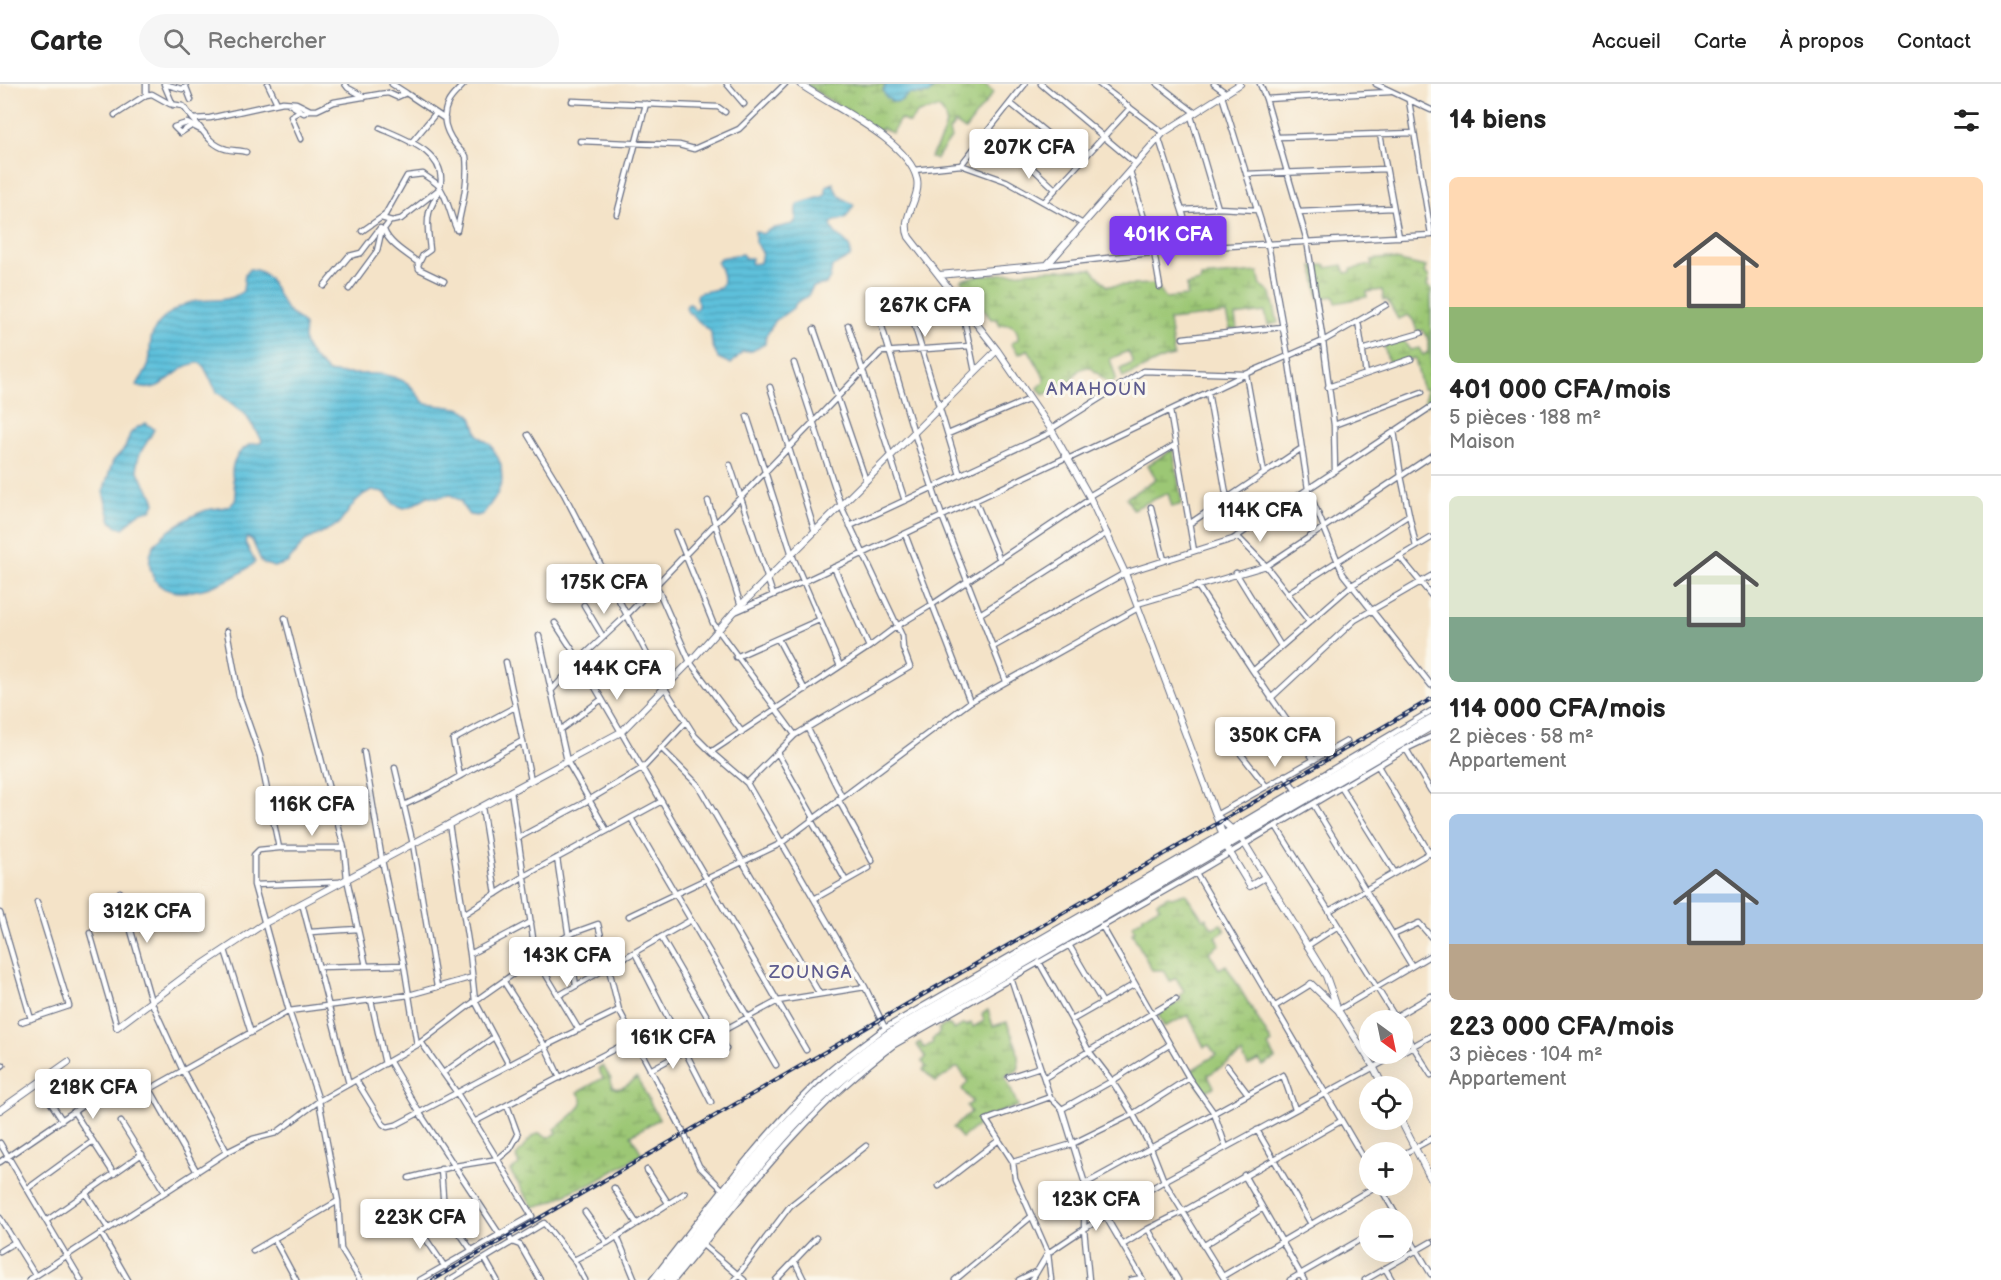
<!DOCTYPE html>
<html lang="fr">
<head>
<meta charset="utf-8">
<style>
  body { margin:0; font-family:"Balsamiq Sans",sans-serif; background:#f6f6f6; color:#222; height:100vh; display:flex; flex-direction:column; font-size:22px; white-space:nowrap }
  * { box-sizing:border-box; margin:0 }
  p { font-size:20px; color:#767676 }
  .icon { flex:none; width:33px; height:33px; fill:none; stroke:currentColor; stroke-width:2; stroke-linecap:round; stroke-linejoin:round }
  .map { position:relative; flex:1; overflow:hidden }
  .sheet { display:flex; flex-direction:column; background:#fff; width:570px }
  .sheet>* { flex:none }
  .needle { width:39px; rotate:147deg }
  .fabs { position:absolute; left:1359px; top:926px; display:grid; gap:12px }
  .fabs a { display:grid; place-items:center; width:54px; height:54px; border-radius:50%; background:#fff; box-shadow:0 6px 24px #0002; font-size:30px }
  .price { position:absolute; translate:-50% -51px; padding:0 14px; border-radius:6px; background:#fff; color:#222; font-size:20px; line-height:39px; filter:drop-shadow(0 2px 3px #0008) }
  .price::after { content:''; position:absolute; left:50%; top:36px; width:18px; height:14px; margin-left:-9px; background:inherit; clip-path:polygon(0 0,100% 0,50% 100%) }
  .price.current { background:#7c3aed; color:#fff }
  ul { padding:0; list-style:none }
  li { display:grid; align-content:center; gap:12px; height:318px; padding:0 18px }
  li+li { border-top:2px solid #e0e0e0 }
  li span { display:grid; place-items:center; height:186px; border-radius:9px; color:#555 }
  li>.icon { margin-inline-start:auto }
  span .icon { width:108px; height:108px; fill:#fffc; stroke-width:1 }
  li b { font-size:26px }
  h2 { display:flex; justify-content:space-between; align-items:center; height:72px; padding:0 18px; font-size:26px }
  header { display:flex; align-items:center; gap:36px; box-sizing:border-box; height:84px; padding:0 30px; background:#fff; border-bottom:2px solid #e0e0e0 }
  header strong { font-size:28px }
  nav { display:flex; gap:33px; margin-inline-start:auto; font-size:21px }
  .search { width:420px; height:54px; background:#f6f6f6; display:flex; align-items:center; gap:15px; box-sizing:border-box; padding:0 21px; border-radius:33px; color:#767676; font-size:22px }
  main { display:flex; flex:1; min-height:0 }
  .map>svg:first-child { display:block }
</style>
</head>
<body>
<header>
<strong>Carte</strong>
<div class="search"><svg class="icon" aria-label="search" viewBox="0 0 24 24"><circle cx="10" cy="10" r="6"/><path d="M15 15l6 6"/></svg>Rechercher</div>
<nav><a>Accueil</a><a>Carte</a><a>À propos</a><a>Contact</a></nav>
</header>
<main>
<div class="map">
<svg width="1431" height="1196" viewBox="0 0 1431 1196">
  <defs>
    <pattern id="wetland-marsh" width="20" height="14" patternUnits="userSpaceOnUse" patternTransform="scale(1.5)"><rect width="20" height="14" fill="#9cc774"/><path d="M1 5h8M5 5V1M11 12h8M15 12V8" fill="none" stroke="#7ea262"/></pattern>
    <pattern id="water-rules" width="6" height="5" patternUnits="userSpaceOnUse" patternTransform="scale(1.5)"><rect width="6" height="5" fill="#5ec1dc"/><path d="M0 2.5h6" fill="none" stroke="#4d9db6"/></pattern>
  </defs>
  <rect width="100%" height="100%" fill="#fbf7ec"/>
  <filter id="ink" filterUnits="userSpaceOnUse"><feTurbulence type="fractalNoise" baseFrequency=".0167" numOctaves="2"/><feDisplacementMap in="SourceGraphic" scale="12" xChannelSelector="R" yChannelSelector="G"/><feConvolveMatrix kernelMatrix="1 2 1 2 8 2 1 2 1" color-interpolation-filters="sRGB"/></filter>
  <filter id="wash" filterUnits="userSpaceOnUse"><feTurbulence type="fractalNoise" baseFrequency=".008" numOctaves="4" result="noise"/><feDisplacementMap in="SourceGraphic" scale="24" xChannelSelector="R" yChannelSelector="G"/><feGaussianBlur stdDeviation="1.35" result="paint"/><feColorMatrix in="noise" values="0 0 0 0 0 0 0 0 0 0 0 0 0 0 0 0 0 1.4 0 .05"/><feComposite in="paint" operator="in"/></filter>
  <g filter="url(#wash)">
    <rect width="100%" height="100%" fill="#f4e3c8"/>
    <!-- wetland -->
    <path fill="url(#wetland-marsh)" stroke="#5c7b69" stroke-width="1.5" d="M804 0H886L883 5 900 17 909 10 924 11 938 0H984L994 8 965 46 955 39 949 47 951 54 936 75 930 74C938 60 956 35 938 24L918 29 909 39 900 35 892 49 882 44 879 48Z
      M1387 174 1426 183 1424 188 1429 193 1427 202 1431 205V319L1425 322 1426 305H1422L1415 274 1389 280 1384 262 1403 256 1410 266 1419 264 1423 271 1428 268V253L1422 246 1417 247 1413 236 1408 231 1398 235 1387 216H1384L1382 206 1367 208V213L1336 219 1334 212 1319 215 1313 182 1326 181 1327 184 1343 181 1346 189 1351 188V185L1372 181V176Z
      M1092 185 1107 202 1153 200 1156 201 1165 214 1187 212V201L1200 198 1201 193 1258 188 1261 202 1271 209 1278 239 1268 241 1265 228 1235 232 1237 245H1230L1226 230 1169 236 1174 272 1164 274 1123 294 1120 285 1133 279 1128 267 1110 275 1116 294 1111 301 1090 283C1073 284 1077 293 1067 301 1060 306 1050 308 1043 311L1038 304 1044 298V293L1028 265 1019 270 1011 260 1018 255C1018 243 1011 238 1000 242L997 235H991L961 196 976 192 1047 186Z
      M1173 365 1182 420 1172 423 1168 409 1133 425 1126 414 1156 395 1148 381Z
      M1185 809 1203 835 1206 834 1212 844 1221 840 1225 847 1216 853 1220 860 1209 868 1219 885 1226 881 1272 959 1268 962 1275 975 1263 982 1259 976 1248 982 1242 970 1208 991 1214 1003 1203 1009 1190 987 1216 971 1209 961 1204 963 1188 931 1164 943 1158 930 1182 916 1180 911 1184 907 1176 894 1170 897 1164 886H1152L1132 849 1135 847 1132 842 1143 834V832L1160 823 1157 818 1168 812 1172 813Z
      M988 926 993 942 1007 938 1017 964 1019 983 1017 987 1005 992 1018 1022 985 1033 983 1037 962 1054 953 1044 971 1028 967 1022 972 1018 962 1005 968 998 959 984H956L936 998 923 986 926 983 922 977 926 974 917 961 920 958 924 964 933 959 932 956 940 948 938 945 947 940 950 941 954 946 964 940 966 942 971 939 973 943 984 937 982 930Z
      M603 982 611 995 612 1003C621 1008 629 999 637 994L659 1035 631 1051 642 1070 592 1100 576 1105 549 1119 533 1123 510 1087 519 1081 516 1072C525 1064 527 1053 540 1049L543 1052 550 1053 557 1049 555 1045C561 1040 583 1025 582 1017 582 1013 579 1011 578 1008L603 994 598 985Z"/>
    <!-- water -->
    <path fill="url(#water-rules)" stroke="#3c789d" stroke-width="1.5" d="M886 0H938L928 10H909L900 17 893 18 886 13 883 7Z
      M833 99C838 115 842 113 854 121L845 135 835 136 831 140C833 155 855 157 850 173L832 183 830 194 826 200 813 203 807 213 797 218 793 224 775 237 766 252 765 260 752 267 742 268 731 280 718 274 712 260 711 248 688 228 686 224 687 221 690 219 694 225H696L698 222 697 210C704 206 713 208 721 203 725 196 722 185 717 179L720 174 742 170 745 174H752L751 180 760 179 762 168 755 158V147L762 150 771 145 793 140 796 136V124L798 120 824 112 826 109V102Z
      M250 185C274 186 275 213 289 228 293 233 300 234 303 240 306 245 304 249 304 254 303 266 320 281 328 288 357 294 380 283 407 299 415 304 418 314 426 320L458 324 466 327 472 333 478 351 491 361 498 374 501 381 502 397 497 411 483 430 477 432 469 431 463 423 461 417 451 411 438 413 428 412 411 422 404 424 394 420 384 408 372 406 364 410 355 418 339 440 305 457 287 479 274 483 262 479 252 456 247 453 245 458 255 478C236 497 165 528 152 490 148 480 149 468 155 460 164 448 190 432 204 427 213 423 228 426 234 418 242 408 221 388 241 367 244 365 248 360 252 360 255 359 258 360 261 359L262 356 245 330 217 308 204 283 200 279C176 278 163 314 137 302 139 294 146 290 148 282 152 271 148 259 153 249 159 234 182 218 198 217 215 215 228 219 243 207L245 190Z
      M146 339 154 345C150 356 141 364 138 375 133 392 151 402 155 419L151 426C131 429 136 435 123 444L117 443 111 437 103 408 113 377 125 364 130 350 136 344Z"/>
  </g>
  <g filter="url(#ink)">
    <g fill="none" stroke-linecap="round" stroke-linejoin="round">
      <defs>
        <path id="street" d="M164 0 182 5 186 3 191 16
          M164 0 173 21
          M268 0 277 19
          M345 0 348 4 365 13
          M392 0 406 9
          M727 0 744 20
          M1041 0 1136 80
          M1099 0 1163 49
          M1158 0 1195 29
          M1214 0 1226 9
          M1260 0 1266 15 1307 157 1323 257 1334 341 1335 387
          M1376 0 1431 26
          M146 11V0
          M1222 12 1268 160 1288 272 1308 405 1343 490 1431 601
          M1266 15 1390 8
          M572 17 718 23 725 28
          M1409 17 1431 150
          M288 19 304 29 309 26
          M1010 19 1081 77
          M300 27 291 32 301 55
          M115 31 146 11 152 10 170 20 183 22 193 35 210 34 283 18 296 19 310 26H317L334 18 380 10 388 9 397 13 406 9 445 35
          M1191 32 1218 124
          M193 35C203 46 210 61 226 65 233 67 240 66 246 68
          M191 42 180 49 174 43 187 39 201 46
          M380 44C405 55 448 69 440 103 438 112 431 120 429 129 426 140 429 154 430 166L423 171 418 181 419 185 444 197
          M990 45 1055 105
          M1380 50 1399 153
          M1278 53 1414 49
          M1159 55 1194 164
          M580 57 679 61 694 65 739 45 785 0
          M411 59 436 29
          M961 81 1025 0
          M914 86 961 81 1006 97 1083 140
          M1130 87 1154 168 1160 203
          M1246 90 1386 85
          M1044 118 1130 24
          M1183 126 1218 124 1257 126
          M1299 128 1393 124
          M617 130 646 20
          M381 134 392 137 401 135 438 106
          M457 146C462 121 469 97 466 72 452 59 438 39 448 19 451 12 459 6 464 0
          M362 147 385 131 407 92 423 90C428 94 434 97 438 101 448 113 450 132 457 146
          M1047 181 1194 164 1431 151
          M324 202 349 172 361 169 380 144 384 146C389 160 407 170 419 179
          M349 205 377 167 381 149 390 137
          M905 210 960 391
          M961 220 975 288
          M880 236 914 349 942 432 1006 597
          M1358 237 1366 290
          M848 241 905 417
          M814 245 866 397
          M1183 254 1282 243
          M1362 266 1421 249
          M1246 290 1264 389
          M770 303 815 448
          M1328 303 1411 275
          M1208 308 1227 415
          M1170 327 1194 467
          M747 332 792 471 840 582
          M1334 341 1422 308
          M1051 345 1143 287 1244 290
          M1394 347 1401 392 1416 463
          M948 350 1030 315
          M528 351 564 410 664 603 695 652 711 668 747 699 865 903 885 944
          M1068 375 1246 290 1323 257 1386 221
          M730 381 773 511
          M1089 412 1175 361
          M975 416 1000 476
          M708 417 741 522
          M1151 423 1164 476
          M1189 440 1302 364
          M850 442 1052 348
          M676 448 713 539 795 651
          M905 450 970 618
          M1237 452 1266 482 1309 537
          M1400 473 1431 511
          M834 483 869 563
          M1236 489 1281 562
          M656 501 690 578 742 648
          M1197 501 1253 587 1314 676
          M1288 509 1409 431
          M1137 520 1266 482 1431 372
          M584 521 603 553
          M737 527 803 498 1067 373
          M980 530 1107 449
          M285 534 344 764 347 795 366 882
          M555 539 579 576
          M227 547 239 612 260 672 279 764
          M539 552 567 677 607 747
          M778 555 805 606
          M993 563 1125 489 1233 455 1431 323
          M736 573 819 536
          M506 578 531 696
          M1253 587 1352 501 1431 454
          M592 598 806 966
          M551 607 579 576 626 532 881 268 970 262
          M1271 614 1355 536 1431 492
          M807 643 842 713
          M560 646 602 615
          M661 664 698 701 819 909
          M1406 665 1431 707
          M364 668 382 776 404 881 417 961
          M711 668 869 563 897 542 933 520 1090 415
          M778 670 814 734
          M1241 670 1266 702
          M1378 682 1430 770
          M395 684 413 760 437 903
          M1285 691 1296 707
          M460 692 453 656 515 623
          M747 699 795 651 910 583 903 564 902 552 841 422 794 279
          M1341 703 1395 789
          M511 707 536 874 579 946
          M838 715 872 777
          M1313 720 1412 882
          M404 721 430 709 522 657
          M482 723 496 810
          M1216 731 1347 657
          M631 734 776 981
          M811 736 846 797
          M449 740 470 870 475 917 509 981
          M1276 742 1397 936
          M518 754 589 716 643 684 686 638
          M344 764H279L259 766 254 771V801L289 927 319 1017 338 1117 341 1165 360 1196
          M557 774 576 902
          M1196 789 1370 1085
          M254 801 339 798
          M120 808 151 917 183 987 227 1068
          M814 815 869 784
          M302 819 349 1000
          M1329 827 1431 768
          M0 829 31 935
          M464 830 524 792 662 717
          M629 832 780 760 970 618 1138 524
          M1102 842 1189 994 1214 1029 1226 1063
          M310 848 358 845
          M90 849 117 943
          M1393 851 1419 839 1431 853
          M661 853 726 965
          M1069 861 1103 919
          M1307 862 1338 842
          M225 866 251 949
          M635 869 711 1018
          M470 870 531 838
          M535 870 573 849 598 840 619 926 685 1051 699 1082 723 1106
          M1039 878 1089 967 1112 997 1133 1030 1151 1064 1164 1097 1225 1196
          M319 883 404 881
          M1011 894 1050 1013 1062 1025 1085 1100 1084 1145 1089 1196
          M504 898 545 962 560 994
          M558 912 691 836
          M371 916 385 980
          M1274 923 1311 900
          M1338 926 1431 871
          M1395 933 1431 912
          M1072 936 1135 900
          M21 938 69 922 37 818
          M1402 945 1431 991
          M1402 968 1431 952
          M390 978 419 1028 500 1151
          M1227 982 1248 1010
          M0 983 3 981
          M650 986 778 917 865 903
          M443 989 494 953
          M1009 993 1040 983
          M1044 994 1176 915
          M356 996 383 1040 387 1043 396 1041 545 962 619 926
          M38 999 62 1036
          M1050 1013 986 1036 1013 1078 1015 1094 1048 1169 1051 1196
          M1062 1025 1112 997 1169 961
          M74 1028 114 1090
          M121 1038 164 1107
          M474 1038 634 955
          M1257 1046 1311 1140
          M0 1059 81 1196
          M1402 1071 1431 1055
          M0 1078 107 1005
          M1013 1078 1072 1060 1133 1030 1189 994
          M441 1085 444 1126 472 1167
          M647 1086 668 1119
          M197 1088 150 1005 289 927 409 911 473 893
          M1244 1091 1304 1196
          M409 1094 455 1082 498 1075 510 1065 518 1051 507 1021
          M1085 1100 1283 991 1295 1025
          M1379 1101 1398 1134
          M939 1102 999 1056
          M614 1104 637 1140
          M27 1105 93 1057
          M86 1110 108 1144
          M444 1126 413 1136 445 1183
          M585 1128 607 1159
          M1106 1133 1143 1196
          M0 1134 35 1191
          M46 1137 142 1070
          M1402 1141 1431 1190
          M1148 1145 1178 1196
          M506 1147 512 1158 520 1161 540 1196
          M101 1149 128 1196
          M617 1152 635 1196
          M274 1155 296 1196
          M1124 1160 1148 1145 1184 1127 1341 1037
          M703 1161 744 1196
          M1203 1162 1263 1124
          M0 1167 15 1158
          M253 1167 338 1117
          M485 1175 497 1196
          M574 1176 607 1159 685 1109
          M795 1178 804 1196
          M1385 1184 1392 1196
          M1223 1192 1378 1101
          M29 1196 227 1068 253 1055 276 1049 319 1017 417 961 475 917 536 874
          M420 1196 532 1132 457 1009 421 958
          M449 1196 544 1139 574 1176 585 1196
          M652 1196C705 1129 756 1058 817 998 838 978 862 962 885 944L1231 745 1431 627
          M674 1196C745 1110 804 1028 894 961L1196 789 1406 665 1431 653
          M734 1196 790 1122 866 1062
          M776 1196 816 1154
          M955 1196 1032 1132
          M1019 1196 1035 1188
          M1032 1196 1048 1169 1084 1145 1164 1097 1400 969
          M1131 1196 1142 1194
          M1290 1196 1370 1150
          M1365 1196 1431 1158"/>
        <path id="secondary" d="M800 0C831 22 908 56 917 95 921 115 900 133 909 153L997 266 1051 345 1089 412 1125 489 1216 731 1226 762 1250 802 1265 793
          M939 191 1047 181 1163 49 1240 0
          M1217 732 1241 754 1245 760 1326 892 1338 926
          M1311 900 1338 926 1373 982 1383 1002
          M117 943 188 890 265 839 621 648 690 578 734 528 997 266
          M0 1026 68 978
          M1400 1035 1431 1095"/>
        <path id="highway" d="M659 1196C732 1105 801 1003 903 941L1431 635
          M669 1196C740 1106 807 1008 907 947L1431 642"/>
      </defs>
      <!-- street casing -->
      <use href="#street" stroke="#676e83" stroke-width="7"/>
      <!-- secondary casing -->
      <use href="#secondary" stroke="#676e83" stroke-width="8"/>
      <!-- highway casing -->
      <use href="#highway" stroke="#676e83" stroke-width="10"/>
      <!-- street -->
      <use href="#street" stroke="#fff" stroke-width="4.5"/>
      <!-- secondary -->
      <use href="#secondary" stroke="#fff" stroke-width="6"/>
      <!-- highway -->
      <use href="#highway" stroke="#fff" stroke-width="8"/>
      <defs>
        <path id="rail" d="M433 1196 1431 615"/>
      </defs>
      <!-- rail casing -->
      <use href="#rail" stroke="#1b2f5e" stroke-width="4"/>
      <!-- rail -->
      <use href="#rail" stroke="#fbf7ec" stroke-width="1.5" stroke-dasharray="4.5" stroke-linecap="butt"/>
    </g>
  </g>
  <g text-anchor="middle" stroke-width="6" stroke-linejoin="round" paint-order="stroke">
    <!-- quarter labels -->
    <g font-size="18" letter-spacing="1.5" fill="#5e5c8f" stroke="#fbf7ec">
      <text x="1097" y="311">AMAHOUN</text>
      <text x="811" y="894">ZOUNGA</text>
    </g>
  </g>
</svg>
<div class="fabs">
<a><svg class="needle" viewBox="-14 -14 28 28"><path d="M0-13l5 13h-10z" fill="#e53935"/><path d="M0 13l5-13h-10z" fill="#767676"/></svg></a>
<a><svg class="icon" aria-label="locate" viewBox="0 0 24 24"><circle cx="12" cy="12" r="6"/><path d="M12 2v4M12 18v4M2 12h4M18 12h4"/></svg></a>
<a>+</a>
<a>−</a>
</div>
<b class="price" style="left:1029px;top:96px">207K CFA</b>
<b class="price current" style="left:1168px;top:183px">401K CFA</b>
<b class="price" style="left:925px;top:254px">267K CFA</b>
<b class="price" style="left:1260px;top:459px">114K CFA</b>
<b class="price" style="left:604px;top:531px">175K CFA</b>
<b class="price" style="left:617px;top:617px">144K CFA</b>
<b class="price" style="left:1275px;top:684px">350K CFA</b>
<b class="price" style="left:312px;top:753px">116K CFA</b>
<b class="price" style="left:147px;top:860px">312K CFA</b>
<b class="price" style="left:567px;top:904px">143K CFA</b>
<b class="price" style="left:673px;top:986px">161K CFA</b>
<b class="price" style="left:93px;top:1036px">218K CFA</b>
<b class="price" style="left:1096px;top:1148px">123K CFA</b>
<b class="price" style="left:420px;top:1166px">223K CFA</b>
</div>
<section class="sheet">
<h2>14 biens<svg class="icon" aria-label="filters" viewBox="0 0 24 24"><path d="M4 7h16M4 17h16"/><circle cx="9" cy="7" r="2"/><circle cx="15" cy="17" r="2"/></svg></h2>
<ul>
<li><span style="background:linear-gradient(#ffd9b3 70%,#8fb573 0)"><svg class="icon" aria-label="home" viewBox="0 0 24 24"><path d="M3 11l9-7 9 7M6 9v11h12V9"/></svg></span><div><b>401 000 CFA/mois</b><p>5 pièces · 188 m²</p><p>Maison</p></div></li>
<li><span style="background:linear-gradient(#dfe7d0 65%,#7fa58c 0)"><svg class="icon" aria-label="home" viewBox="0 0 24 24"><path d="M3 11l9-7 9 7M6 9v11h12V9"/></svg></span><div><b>114 000 CFA/mois</b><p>2 pièces · 58 m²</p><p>Appartement</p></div></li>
<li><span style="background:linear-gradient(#a9c7e8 70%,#b9a48a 0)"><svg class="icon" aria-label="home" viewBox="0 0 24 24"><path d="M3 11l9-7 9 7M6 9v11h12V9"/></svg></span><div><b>223 000 CFA/mois</b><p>3 pièces · 104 m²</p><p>Appartement</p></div></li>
</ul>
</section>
</main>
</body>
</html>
